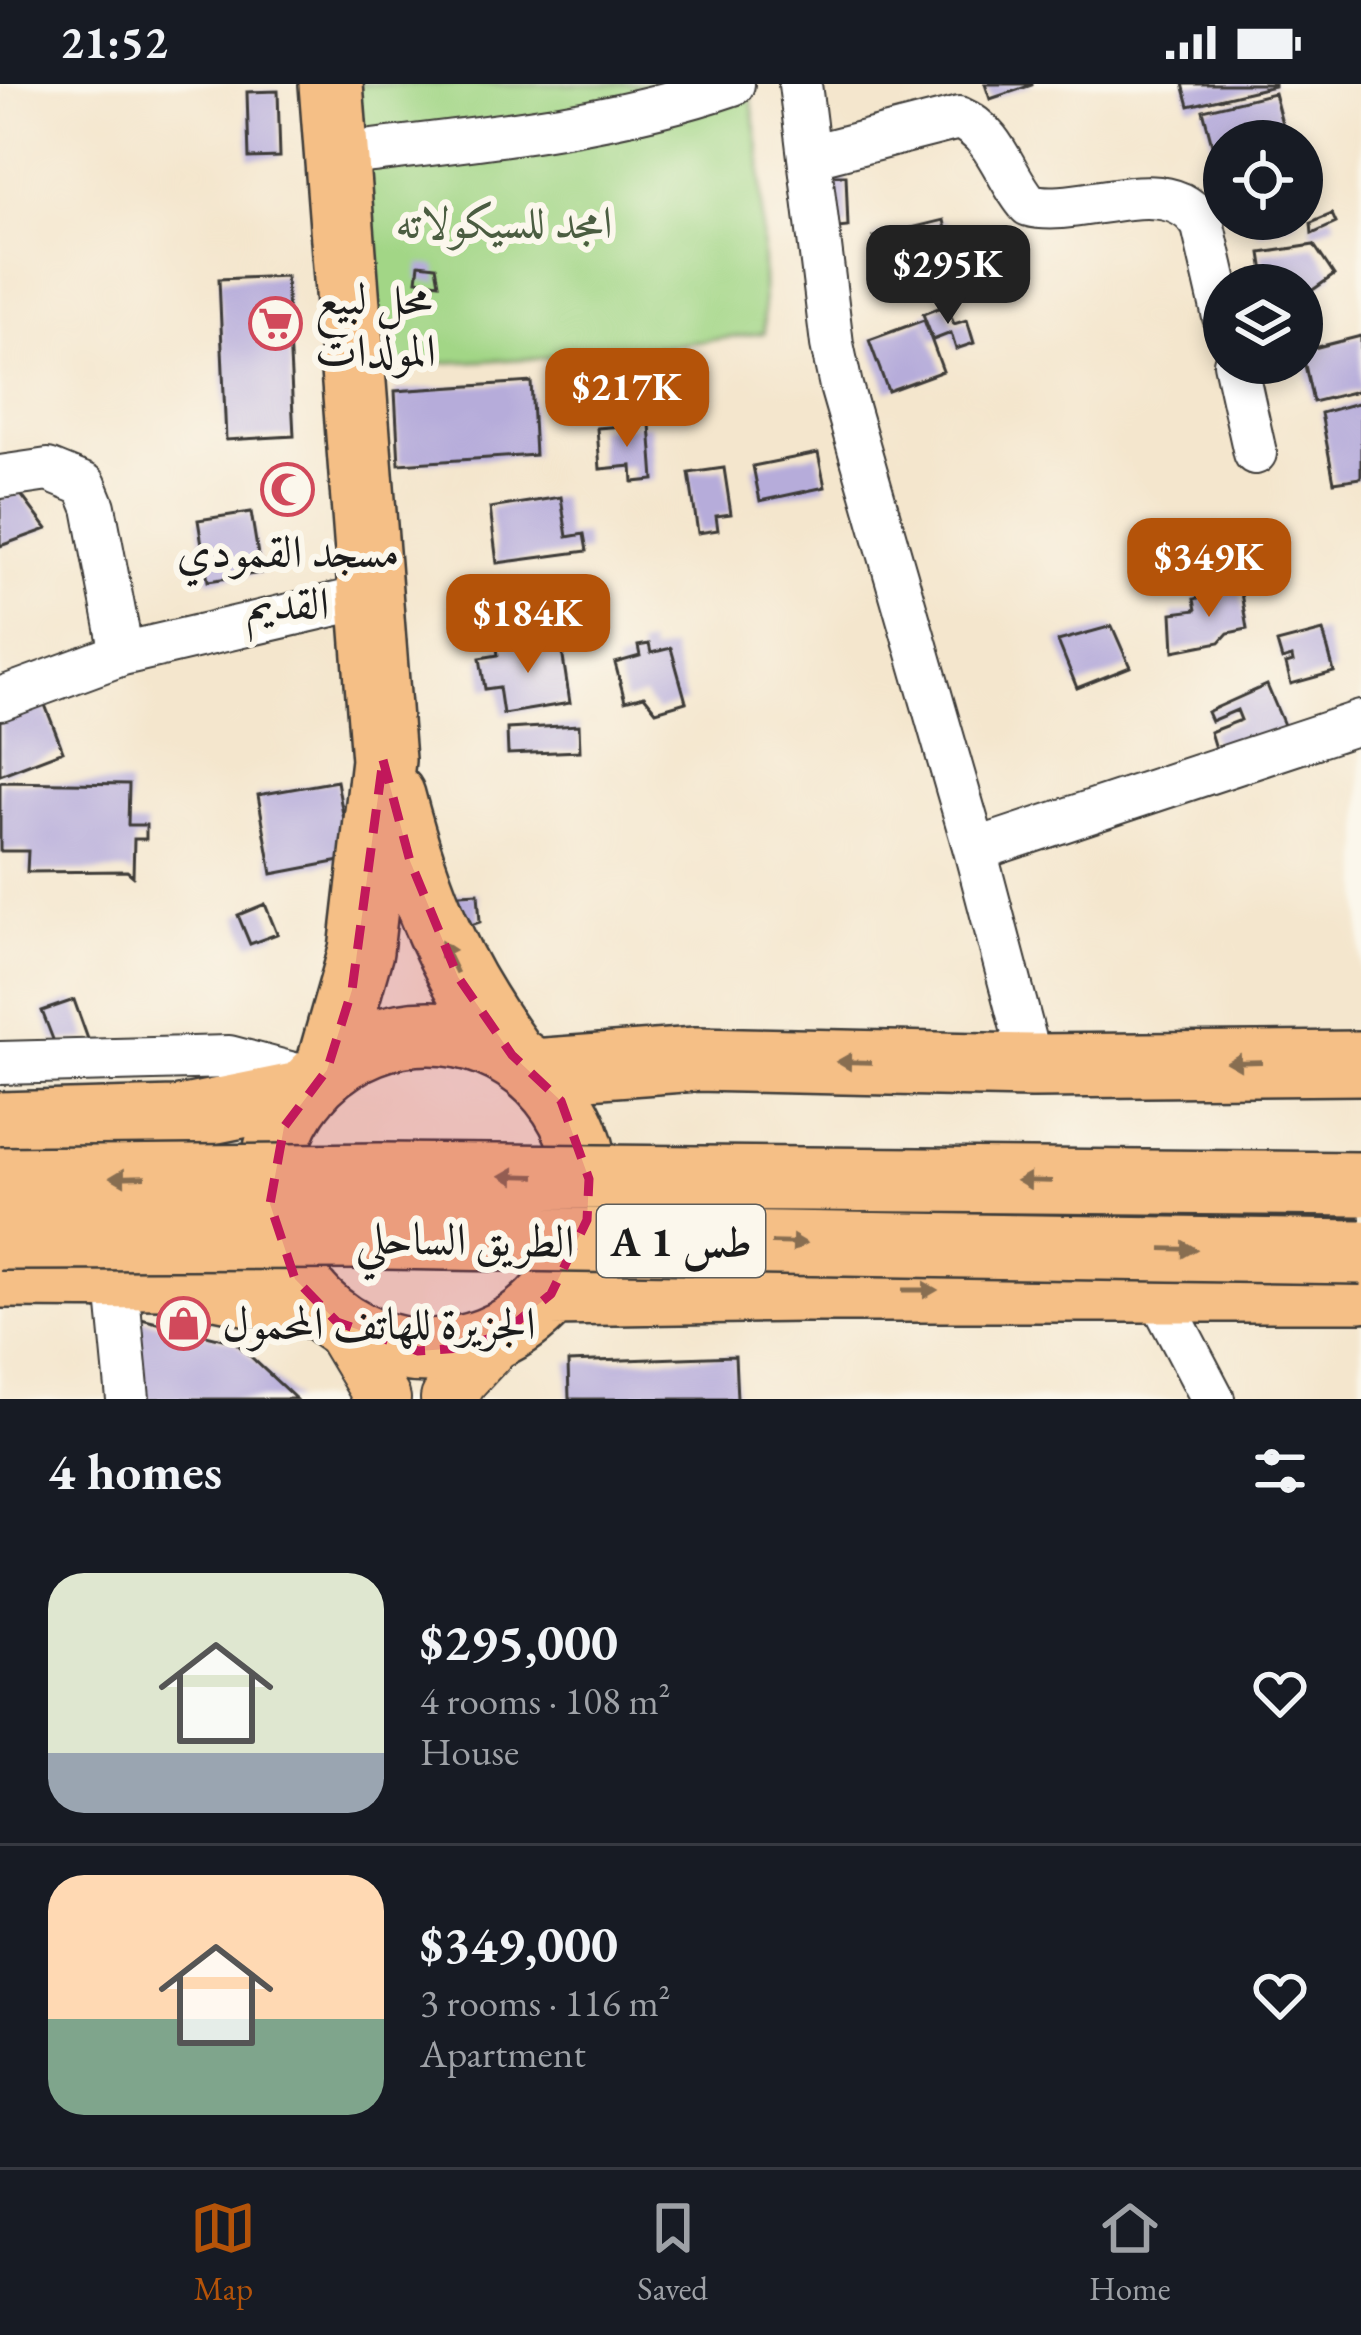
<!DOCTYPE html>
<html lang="en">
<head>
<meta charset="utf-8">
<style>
  body { margin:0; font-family:"EB Garamond",Amiri,serif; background:#20242c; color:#f1f3f6; height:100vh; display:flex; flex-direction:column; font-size:45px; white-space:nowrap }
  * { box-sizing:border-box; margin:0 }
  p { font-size:39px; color:#9ea1a6 }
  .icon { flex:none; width:66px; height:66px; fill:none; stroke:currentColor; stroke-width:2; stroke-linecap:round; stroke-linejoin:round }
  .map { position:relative; height:1315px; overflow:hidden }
  .panel { display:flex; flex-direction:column; background:#171b24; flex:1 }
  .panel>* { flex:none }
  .fabs { position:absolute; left:1203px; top:36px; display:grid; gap:24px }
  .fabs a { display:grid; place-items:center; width:120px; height:120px; border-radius:50%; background:#171b24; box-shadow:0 6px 18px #0003; font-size:60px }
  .price { position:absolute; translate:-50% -102px; padding:0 27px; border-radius:24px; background:#b45309; color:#fff; font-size:39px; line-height:78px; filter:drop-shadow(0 3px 6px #0008) }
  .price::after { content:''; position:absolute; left:50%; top:72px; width:36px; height:27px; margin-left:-18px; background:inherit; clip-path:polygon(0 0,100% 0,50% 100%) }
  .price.active { background:#222; color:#fff }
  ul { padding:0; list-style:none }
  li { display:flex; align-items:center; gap:36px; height:300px; padding:0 48px }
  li+li { border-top:3px solid #363941 }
  li span { display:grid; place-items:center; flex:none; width:336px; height:240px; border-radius:36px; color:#555 }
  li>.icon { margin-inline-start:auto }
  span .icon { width:144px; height:144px; fill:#fffc; stroke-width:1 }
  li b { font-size:51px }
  h2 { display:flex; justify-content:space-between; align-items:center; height:144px; padding:0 48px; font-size:51px }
  .status { display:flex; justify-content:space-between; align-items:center; height:84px; padding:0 60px; background:#171b24; direction:ltr }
  .status svg { height:33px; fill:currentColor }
  .tabs { display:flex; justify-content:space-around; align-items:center; height:168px; border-top:3px solid #363941; background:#171b24; font-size:33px; color:#9ea1a6 }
  .tabs a { display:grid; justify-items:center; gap:6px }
  .tabs .active { color:#b45309 }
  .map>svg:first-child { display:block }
</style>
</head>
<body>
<div class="status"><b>21:52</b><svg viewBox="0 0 49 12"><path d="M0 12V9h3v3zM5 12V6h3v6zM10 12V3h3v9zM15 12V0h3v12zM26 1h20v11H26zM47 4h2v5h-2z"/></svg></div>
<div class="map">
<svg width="1361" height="1315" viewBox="0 0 1361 1315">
  <rect width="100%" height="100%" fill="#fbf7ec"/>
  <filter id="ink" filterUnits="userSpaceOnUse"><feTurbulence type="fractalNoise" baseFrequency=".00833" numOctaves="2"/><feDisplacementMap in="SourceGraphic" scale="24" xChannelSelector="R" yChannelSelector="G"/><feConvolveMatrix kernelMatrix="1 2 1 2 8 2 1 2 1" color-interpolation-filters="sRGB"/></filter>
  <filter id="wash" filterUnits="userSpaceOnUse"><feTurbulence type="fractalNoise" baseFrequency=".004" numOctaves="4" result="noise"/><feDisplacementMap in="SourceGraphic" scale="48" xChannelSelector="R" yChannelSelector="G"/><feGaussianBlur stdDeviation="2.7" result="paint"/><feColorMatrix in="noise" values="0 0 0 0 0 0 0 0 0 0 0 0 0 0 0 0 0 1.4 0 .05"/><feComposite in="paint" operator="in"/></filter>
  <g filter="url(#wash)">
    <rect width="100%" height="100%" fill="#f4e6cd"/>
    <!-- green -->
    <path fill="#a2d686" stroke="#5f7951" stroke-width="3" d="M354 0H749L761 79 764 249 592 272 368 282Z"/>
    <g id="blocks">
      <!-- building -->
      <path fill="#b6acda" d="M985 0H1032V1L990 15Z
        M1183 0H1274V2L1189 22Z
        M278 7 280 73 249 74 247 8Z
        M1274 9 1286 55 1224 57V70L1215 72 1203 26Z
        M824 91H846L848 143 827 145Z
        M1332 130 1336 139 1312 150 1311 139Z
        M1254 135H1298L1299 136 1259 149Z
        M944 136 955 185 886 201 874 153Z
        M1314 161 1334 191 1307 210 1302 201H1266L1261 169Z
        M419 180 436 182 439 199 417 196Z
        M286 192 294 352 226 356 219 195Z
        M946 221 954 240 967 236 974 259 956 265 951 249 933 256 923 230Z
        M924 236 943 287 888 307 869 256Z
        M1361 252V306L1313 318 1302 267Z
        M531 298 535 371 399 380 395 307Z
        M1361 318V394L1334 398 1321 329Z
        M650 340 654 396 633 398 632 382 600 385 597 344Z
        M818 369 825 403 760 417 753 382Z
        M724 384 731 430 716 432 718 446 698 449 689 389Z
        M19 408 47 445 0 462V415Z
        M561 413 567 453 584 450 587 467 497 479 490 424Z
        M251 428 261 489 208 497 198 436Z
        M1240 503 1247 545 1228 549 1220 558 1174 567 1172 529 1196 526 1194 515Z
        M496 524 497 543 460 545 459 526Z
        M1112 542 1130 583 1077 604 1058 557Z
        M1323 547 1334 588 1291 600 1286 580 1293 578 1292 573 1282 576 1277 559Z
        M560 554 570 619 503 630 499 603 485 605 480 574 498 571 497 564Z
        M649 560 651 569 671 564 686 618 656 627 644 612 625 617 615 579 640 572 638 562Z
        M1267 601 1287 648 1217 671 1210 648 1241 636 1237 626 1211 637 1207 628Z
        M40 608 63 667 0 691V623Z
        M579 641 580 667 508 670 507 645Z
        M337 697 351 775 272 790 258 711Z
        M0 698 129 700 128 741H146V755H134L133 792 127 787 27 788 28 767H0Z
        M478 809 480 838 453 847 441 811Z
        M265 820 277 850 250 860 238 831Z
        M74 916 88 955 54 958 42 927Z
        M125 1231 235 1258 296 1315H136Z
        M735 1272 737 1315H569L568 1278Z"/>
    </g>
  </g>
  <g filter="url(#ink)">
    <use href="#blocks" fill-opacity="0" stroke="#3c3a37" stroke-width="3"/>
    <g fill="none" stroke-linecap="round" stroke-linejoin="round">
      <defs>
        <path id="minor" d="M800 0 832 260 841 302 975 766 1032 982
          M338 71C469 55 608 43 733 0
          M810 72 959 34C997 50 1004 93 1029 121 1081 135 1171 83 1203 142L1224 233
          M1235 279 1255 369
          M0 393 48 386 85 401 94 423 122 570
          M0 615 122 570 371 512
          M975 766 1361 638
          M0 979 229 973 316 996
          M116 1190 128 1315
          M1157 1208 1213 1315"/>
        <path id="major" d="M337 1238 383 1315
          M448 1315 460 1295 502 1250"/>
        <path id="highway" d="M393 712C420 815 449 885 512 971
          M270 1108a159 159 0 1 1 318 0a159 159 0 1 1-318 0Z
          M327 986 361 867 383 676 331 0
          M533 987 696 975 1032 982 1361 979
          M0 1040 176 1035 305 1009
          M0 1192 169 1193 321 1225
          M551 1210 802 1206H1361"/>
      </defs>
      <!-- minor casing -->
      <use href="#minor" stroke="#3c3a37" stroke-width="46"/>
      <!-- major casing -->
      <use href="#major" stroke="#3c3a37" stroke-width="58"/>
      <!-- highway casing -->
      <use href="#highway" stroke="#3c3a37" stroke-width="68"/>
      <!-- minor -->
      <use href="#minor" stroke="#fff" stroke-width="42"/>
      <!-- major -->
      <use href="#major" stroke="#f5bf86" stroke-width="54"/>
      <!-- highway -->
      <use href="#highway" stroke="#f5bf86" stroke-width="63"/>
      <defs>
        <path id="highway-bridge" d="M0 1095 380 1091 1361 1100
          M0 1154 383 1153 1361 1168"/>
      </defs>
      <!-- highway-bridge casing -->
      <use href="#highway-bridge" stroke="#3c3a37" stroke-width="68" stroke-linecap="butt"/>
      <!-- highway-bridge -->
      <use href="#highway-bridge" stroke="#f5bf86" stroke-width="63"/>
    </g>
    <!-- one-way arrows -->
    <defs><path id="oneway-solid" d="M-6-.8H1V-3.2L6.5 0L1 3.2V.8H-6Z" transform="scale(3)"/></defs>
    <g fill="#886e51">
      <use href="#oneway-solid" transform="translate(449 873) rotate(-116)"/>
      <use href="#oneway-solid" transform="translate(854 978) rotate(-179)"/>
      <use href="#oneway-solid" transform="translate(1244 978) rotate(179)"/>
      <use href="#oneway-solid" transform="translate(518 1092) rotate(-179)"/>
      <use href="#oneway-solid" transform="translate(128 1093) rotate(179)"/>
      <use href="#oneway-solid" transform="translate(1034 1097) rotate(-179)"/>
      <use href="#oneway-solid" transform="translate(789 1159) rotate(1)"/>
      <use href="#oneway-solid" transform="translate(1179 1165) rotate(1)"/>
      <use href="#oneway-solid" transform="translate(920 1206)"/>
    </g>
  </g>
  <!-- marked area -->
  <path fill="#c2185b" fill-opacity="0.2" stroke="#c2185b" stroke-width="9" stroke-dasharray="24 15" stroke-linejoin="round" d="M383 676 410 777 458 893 512 971 561 1017 589 1095 587 1136 551 1210 502 1250 461 1264 418 1267 337 1238 295 1195 270 1120 284 1043 327 986 352 906Z"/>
  <!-- icons -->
  <defs>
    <symbol id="supermarket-ring" viewBox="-11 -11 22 22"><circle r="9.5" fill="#fbf7ec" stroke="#d1495b" stroke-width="1.5"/><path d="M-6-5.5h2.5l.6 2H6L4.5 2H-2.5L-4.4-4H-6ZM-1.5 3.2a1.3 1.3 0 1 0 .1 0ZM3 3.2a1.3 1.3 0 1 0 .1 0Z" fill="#d1495b"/></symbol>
    <symbol id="mosque-ring" viewBox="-11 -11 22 22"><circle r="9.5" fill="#fbf7ec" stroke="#d1495b" stroke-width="1.5"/><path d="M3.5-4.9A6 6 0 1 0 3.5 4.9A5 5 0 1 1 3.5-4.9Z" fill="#d1495b"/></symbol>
    <symbol id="shop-ring" viewBox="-11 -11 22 22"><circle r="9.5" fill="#fbf7ec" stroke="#d1495b" stroke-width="1.5"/><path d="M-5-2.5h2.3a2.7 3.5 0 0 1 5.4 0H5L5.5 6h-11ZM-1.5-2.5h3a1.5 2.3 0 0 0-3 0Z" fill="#d1495b"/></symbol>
  </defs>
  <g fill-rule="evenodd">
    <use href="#supermarket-ring" x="246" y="210" width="59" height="59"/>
    <use href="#mosque-ring" x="258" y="376" width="59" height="59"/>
    <use href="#shop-ring" x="154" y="1210" width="59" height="59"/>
  </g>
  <g text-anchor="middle" stroke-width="12" stroke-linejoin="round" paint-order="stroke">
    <!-- shield labels -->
    <rect fill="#fbf7ec" stroke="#5f5e5a" stroke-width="3" x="597" y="1121" width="168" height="72" rx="9"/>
    <g font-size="42" font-weight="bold" fill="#1c1c1c">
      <text x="681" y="1172">A 1 طس</text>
    </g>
    <!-- park labels -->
    <g font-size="45" fill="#4b5d41" stroke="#fbf7ec">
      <text x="504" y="154">امجد للسيكولاته</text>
    </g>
    <!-- poi labels -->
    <g font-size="45" fill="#1c1c1c" stroke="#fbf7ec" text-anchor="start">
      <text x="315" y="230">محل لبيع<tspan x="315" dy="52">المولدات</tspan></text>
      <text x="288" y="483" text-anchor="middle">مسجد القمودي<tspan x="288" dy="52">القديم</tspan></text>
      <text x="222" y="1255">الجزيرة للهاتف المحمول</text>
    </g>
    <!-- street labels -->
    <g font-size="45" fill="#1c1c1c" stroke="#fbf7ec">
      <text transform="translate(465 1155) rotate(1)" y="16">الطريق الساحلي</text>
    </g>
  </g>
</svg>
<div class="fabs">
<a><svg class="icon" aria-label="locate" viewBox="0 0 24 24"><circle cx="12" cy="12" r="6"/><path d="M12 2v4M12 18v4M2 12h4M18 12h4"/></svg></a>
<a><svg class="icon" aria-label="layers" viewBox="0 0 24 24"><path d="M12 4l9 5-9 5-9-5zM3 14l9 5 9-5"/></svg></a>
</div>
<b class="price active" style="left:948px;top:243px">$295K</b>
<b class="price" style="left:627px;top:366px">$217K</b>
<b class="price" style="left:1209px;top:536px">$349K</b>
<b class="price" style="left:528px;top:592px">$184K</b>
</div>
<section class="panel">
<h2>4 homes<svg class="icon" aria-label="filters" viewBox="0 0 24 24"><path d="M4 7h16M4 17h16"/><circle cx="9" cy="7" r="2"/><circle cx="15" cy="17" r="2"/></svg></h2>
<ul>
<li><span style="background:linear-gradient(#dfe7d0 75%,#9aa5b1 0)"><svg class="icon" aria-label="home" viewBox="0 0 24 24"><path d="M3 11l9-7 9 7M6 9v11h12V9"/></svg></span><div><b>$295,000</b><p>4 rooms · 108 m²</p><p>House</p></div><svg class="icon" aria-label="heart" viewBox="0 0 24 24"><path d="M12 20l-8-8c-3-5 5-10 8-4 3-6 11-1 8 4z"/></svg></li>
<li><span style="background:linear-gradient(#ffd9b3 60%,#7fa58c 0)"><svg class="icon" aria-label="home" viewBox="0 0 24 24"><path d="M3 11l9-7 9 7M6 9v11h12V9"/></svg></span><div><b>$349,000</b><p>3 rooms · 116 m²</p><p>Apartment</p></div><svg class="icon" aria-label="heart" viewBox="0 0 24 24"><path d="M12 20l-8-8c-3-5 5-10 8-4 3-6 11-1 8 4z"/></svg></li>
</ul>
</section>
<nav class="tabs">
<a class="active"><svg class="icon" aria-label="map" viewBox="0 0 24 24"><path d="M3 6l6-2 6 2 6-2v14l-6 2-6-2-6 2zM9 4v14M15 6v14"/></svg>Map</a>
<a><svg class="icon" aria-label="saved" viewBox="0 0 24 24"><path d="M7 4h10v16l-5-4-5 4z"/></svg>Saved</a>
<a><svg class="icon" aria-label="home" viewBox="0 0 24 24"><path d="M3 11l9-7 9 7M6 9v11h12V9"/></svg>Home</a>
</nav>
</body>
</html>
